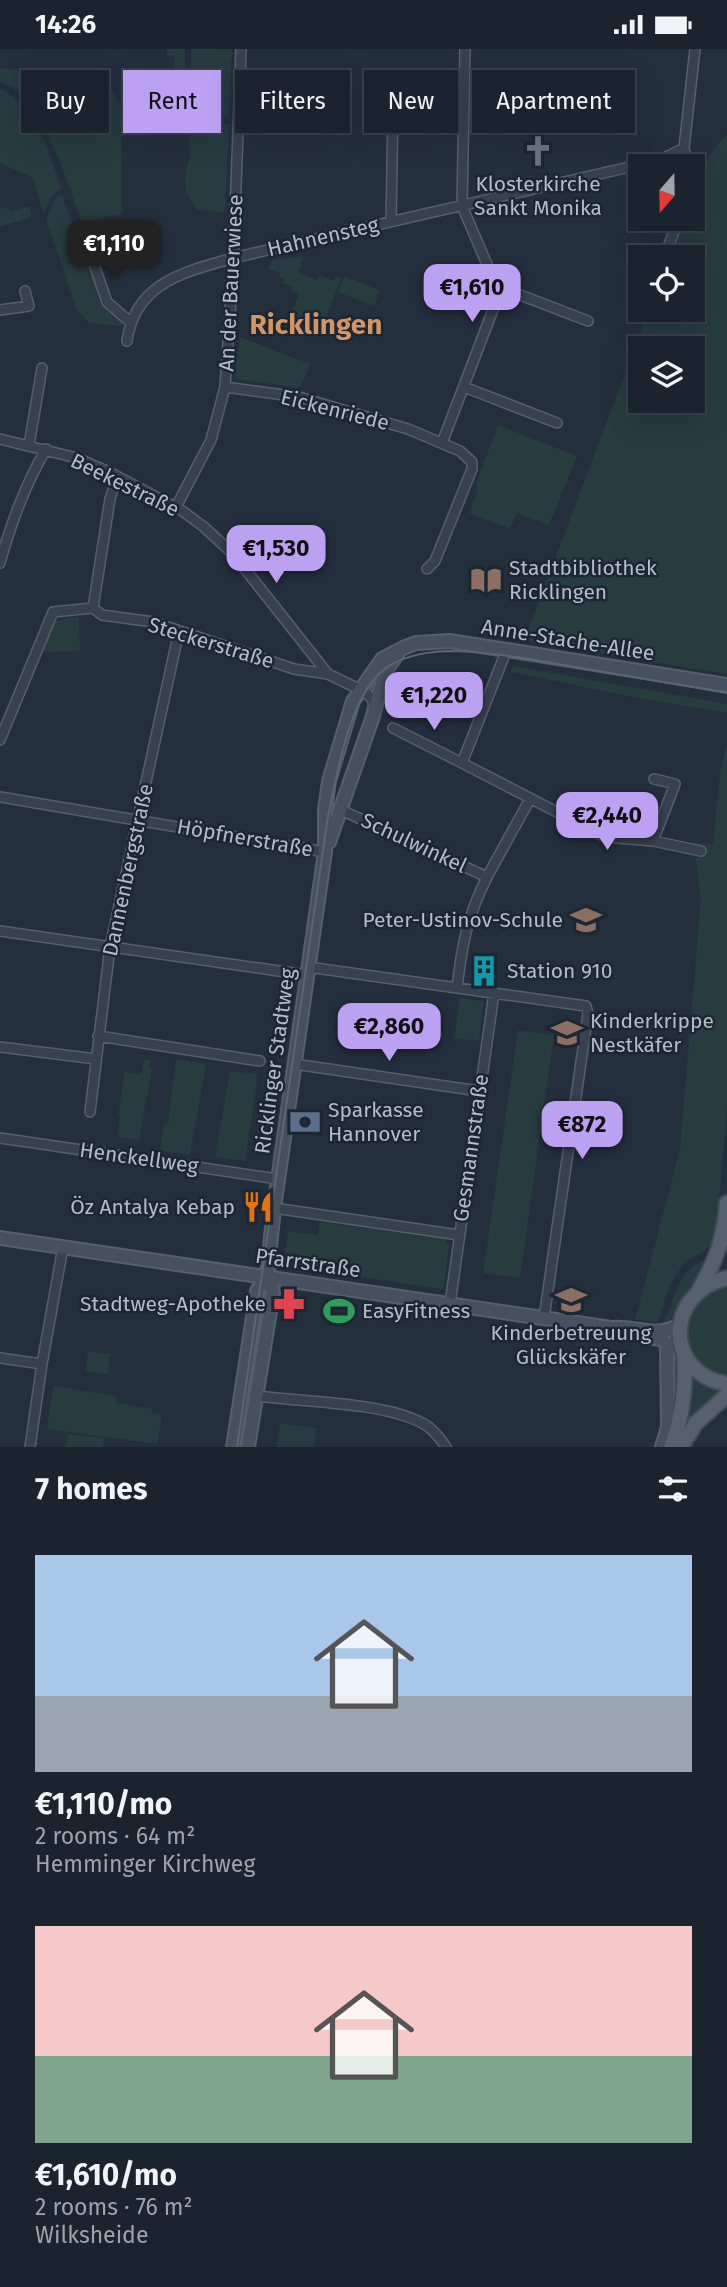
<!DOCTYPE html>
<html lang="en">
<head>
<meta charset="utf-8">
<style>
  body { margin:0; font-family:"Fira Sans",sans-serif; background:#242b36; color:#f1f3f6; height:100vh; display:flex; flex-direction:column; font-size:26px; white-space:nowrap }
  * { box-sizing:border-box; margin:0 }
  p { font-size:23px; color:#a0a4aa }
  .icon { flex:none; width:38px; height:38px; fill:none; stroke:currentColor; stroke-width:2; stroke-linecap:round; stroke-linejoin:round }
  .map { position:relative; height:1398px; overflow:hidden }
  .panel { display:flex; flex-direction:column; background:#1b232e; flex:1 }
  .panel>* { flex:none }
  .banner { position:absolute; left:21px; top:21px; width:686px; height:63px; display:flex; gap:14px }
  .needle { width:46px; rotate:200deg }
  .fabs { position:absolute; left:628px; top:105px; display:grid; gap:14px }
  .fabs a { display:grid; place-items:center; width:77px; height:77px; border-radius:0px; background:#1b232e; box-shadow:0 7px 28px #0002,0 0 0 2px #39404a; font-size:35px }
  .price { position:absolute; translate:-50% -60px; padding:0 16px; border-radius:14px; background:#bca0f2; color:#111; font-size:23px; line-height:46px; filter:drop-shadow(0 2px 4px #0008) }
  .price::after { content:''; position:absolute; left:50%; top:42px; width:21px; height:16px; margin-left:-10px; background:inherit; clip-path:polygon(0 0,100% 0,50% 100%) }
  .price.on { background:#222; color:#fff }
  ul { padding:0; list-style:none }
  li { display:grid; align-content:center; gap:14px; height:371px; padding:0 35px }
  li span { display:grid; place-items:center; height:217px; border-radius:0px; color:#555 }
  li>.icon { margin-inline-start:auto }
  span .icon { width:126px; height:126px; fill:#fffc; stroke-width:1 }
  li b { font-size:30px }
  h2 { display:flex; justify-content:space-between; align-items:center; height:84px; padding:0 35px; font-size:30px }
  .chip { padding:0 24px; border-radius:0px; background:#1b232e; box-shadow:0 7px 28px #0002,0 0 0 2px #39404a; font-size:24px; line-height:63px }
  .chip.on { background:#bca0f2; color:#111 }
  .status { display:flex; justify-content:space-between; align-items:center; height:49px; padding:0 35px; background:#1b232e; direction:ltr }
  .status svg { height:19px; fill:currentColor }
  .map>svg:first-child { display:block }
</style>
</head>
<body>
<div class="status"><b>14:26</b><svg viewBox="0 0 49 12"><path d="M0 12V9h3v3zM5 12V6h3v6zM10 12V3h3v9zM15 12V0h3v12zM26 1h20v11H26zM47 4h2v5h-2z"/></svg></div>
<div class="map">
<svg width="727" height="1398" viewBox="0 0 727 1398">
  <rect width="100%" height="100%" fill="#242f3e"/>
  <!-- green -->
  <path fill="#263c3f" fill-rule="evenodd" d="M167 0H185V32H178V23H174L175 7 167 6Z
    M191 0H232L229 68 191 66Z
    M0 19 82 28 108 35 121 57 122 165 82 174C70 141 46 64 20 44 14 39 6 36 0 33Z
    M0 39C37 60 49 101 61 139L52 147 43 165 33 129 0 114Z
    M187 73 229 75 225 163 197 161 186 142 185 126 190 108Z
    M727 86V625L524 592 649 261H693V208H671L685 170H693C693 145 706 101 727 86ZM693 299V352H640V299Z
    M62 146 101 256 122 272 121 277 89 274 76 259 46 170 56 149Z
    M29 157 32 168 0 178V160L7 158 11 162Z
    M304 207 298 224 317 231 319 226 334 232 336 228 341 229 319 287 301 280 299 284 285 279 299 245 291 242 292 237 282 234 284 230 279 228 280 224 269 220 272 211Z
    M344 227 380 241 374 257 338 243Z
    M240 288 310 315 304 331 298 339 237 330 234 327Z
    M498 376 577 407 549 476 517 464 510 480 469 464 477 442 476 435Z
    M79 568 80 602 43 603 54 572Z
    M513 617 727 655V664L643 650 511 623Z
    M727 694V1056L717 1180C706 1212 697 1199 680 1220 668 1234 664 1256 658 1273L635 1271 680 1100 701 849 694 793 713 796 720 724Z
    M460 949 484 952 479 992 454 989Z
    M518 981 554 986 520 1229 483 1224Z
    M144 1010 151 1011 149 1020H152L139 1091 117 1088 120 1067 118 1066 125 1023 141 1025Z
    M176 1010 206 1015 190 1106 160 1102 164 1074H168Z
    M230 1022 258 1025 245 1112 215 1108Z
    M320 1173 445 1190 449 1197 444 1238 441 1240 283 1216 288 1182 318 1186Z
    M707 1210 703 1221 682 1249 669 1274 662 1277C675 1253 677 1219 707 1210Z
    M727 1236V1328C715 1324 703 1320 695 1308 676 1281 694 1240 727 1236Z
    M88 1302 110 1305 108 1325 85 1322Z
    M691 1325 712 1340 721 1344 689 1371Z
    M53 1337 117 1347 116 1354 152 1360V1364L162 1366 157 1395 47 1380Z
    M280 1374 317 1379 313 1398H276Z
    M68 1385 104 1389 103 1398H66Z"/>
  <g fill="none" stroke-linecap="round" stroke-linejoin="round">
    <defs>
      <path id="street" d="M691 117 688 116 684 99 695 0
        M693 118 698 120 693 134
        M391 172 393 60
        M88 198 107 253 130 273
        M664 208 679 170
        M498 241 510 242 588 272
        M0 261 29 257 25 242
        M127 292C135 233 185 223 233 209L660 111 684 99
        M225 338 299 348 408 380 460 402 472 413V420L435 512 427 520
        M464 338 557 374
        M0 390 77 409 111 424 181 461 204 478 233 505 328 625 365 643 372 650 375 659
        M442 394 494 258 498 241 462 157 465 0
        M29 396 42 319
        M176 458 211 391 225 338 233 220 241 0
        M0 514C11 474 25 436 46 400
        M93 559 110 450 117 428
        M507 600 462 714 605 788 653 792 701 802
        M393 679 462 714
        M0 691 53 563 93 559 102 566 153 573 294 620 328 625
        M0 748 325 803
        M341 761 487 828C467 868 462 896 457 939
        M653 792 675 735 654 730
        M487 828 530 750
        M0 882 307 926
        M308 918 586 957 588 965 544 1269
        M98 987 260 1012
        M0 998 96 1010
        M294 1015 479 1042
        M90 1063 110 898 179 582
        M0 1089 278 1130
        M274 1159 459 1186
        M450 1255 494 944
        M0 1309 42 1315
        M257 1347C303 1353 385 1353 424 1375 433 1380 440 1389 446 1398
        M30 1398 42 1315 63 1198"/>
      <path id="secondary" d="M329 793 372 670 385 623 398 604
        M0 1189 611 1279C635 1276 658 1291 680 1275
        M648 1288 661 1290 667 1295 668 1378 662 1398
        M233 1398 257 1242 267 1227
        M248 1398 273 1244 267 1227 274 1159 325 803V761L329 732 353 652 382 610 403 599 416 594 450 592 727 636"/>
      <path id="primary" d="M727 1229C665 1243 663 1324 727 1335
        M700 1239C717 1210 724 1188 727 1154
        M671 1398C683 1367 686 1339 684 1305
        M681 1398 696 1374 727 1346"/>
    </defs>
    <!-- street casing -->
    <use href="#street" stroke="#565f6c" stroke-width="12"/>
    <!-- secondary casing -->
    <use href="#secondary" stroke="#565f6c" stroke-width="16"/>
    <!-- primary casing -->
    <use href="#primary" stroke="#414a57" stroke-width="18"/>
    <!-- street -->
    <use href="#street" stroke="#38414e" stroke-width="9"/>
    <!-- secondary -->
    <use href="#secondary" stroke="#465061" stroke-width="12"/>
    <!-- primary -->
    <use href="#primary" stroke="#56606e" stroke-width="14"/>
    <!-- tram -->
    <path stroke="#5a6575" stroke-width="2" d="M237 1398 328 767C337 725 349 651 381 623 398 608 425 603 447 602 487 602 529 610 569 617 621 626 674 635 727 644"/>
  </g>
  <!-- icons -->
  <defs>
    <symbol id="church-bare" viewBox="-9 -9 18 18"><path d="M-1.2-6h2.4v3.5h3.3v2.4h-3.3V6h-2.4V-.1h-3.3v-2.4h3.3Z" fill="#6b7280" stroke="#1d2633" stroke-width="2.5" paint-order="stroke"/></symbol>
    <symbol id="library-bare" viewBox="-9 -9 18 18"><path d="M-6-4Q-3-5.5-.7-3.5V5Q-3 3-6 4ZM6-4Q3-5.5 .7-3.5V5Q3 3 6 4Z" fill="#8d6e63" stroke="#1d2633" stroke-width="2.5" paint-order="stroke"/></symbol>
    <symbol id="school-bare" viewBox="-9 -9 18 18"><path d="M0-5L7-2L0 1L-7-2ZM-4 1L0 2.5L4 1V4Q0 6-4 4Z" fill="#8d6e63" stroke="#1d2633" stroke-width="2.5" paint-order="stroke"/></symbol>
    <symbol id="building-bare" viewBox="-9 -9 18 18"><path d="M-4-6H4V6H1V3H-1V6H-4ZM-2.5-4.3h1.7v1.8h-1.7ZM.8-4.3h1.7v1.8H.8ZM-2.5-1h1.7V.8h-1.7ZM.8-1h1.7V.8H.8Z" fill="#0f9aa8" stroke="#1d2633" stroke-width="2.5" paint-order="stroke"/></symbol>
    <symbol id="bank-bare" viewBox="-9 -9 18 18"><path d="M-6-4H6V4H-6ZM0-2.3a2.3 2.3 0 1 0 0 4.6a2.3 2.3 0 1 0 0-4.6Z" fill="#5c6f8a" stroke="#1d2633" stroke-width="2.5" paint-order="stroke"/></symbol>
    <symbol id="restaurant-bare" viewBox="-9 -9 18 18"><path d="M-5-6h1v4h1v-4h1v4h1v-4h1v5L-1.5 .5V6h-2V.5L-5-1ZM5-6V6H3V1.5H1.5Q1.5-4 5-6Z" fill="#e8710a" stroke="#1d2633" stroke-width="2.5" paint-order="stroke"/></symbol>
    <symbol id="pharmacy-bare" viewBox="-9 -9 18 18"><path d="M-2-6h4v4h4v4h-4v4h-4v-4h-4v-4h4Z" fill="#e0444e" stroke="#1d2633" stroke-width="2.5" paint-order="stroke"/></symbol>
    <symbol id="stadium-bare" viewBox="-9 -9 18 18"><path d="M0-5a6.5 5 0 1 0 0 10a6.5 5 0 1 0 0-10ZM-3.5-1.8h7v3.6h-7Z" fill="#2e9e5b" stroke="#1d2633" stroke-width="2.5" paint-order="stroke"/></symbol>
  </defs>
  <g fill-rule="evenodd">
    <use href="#church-bare" x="516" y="80" width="44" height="44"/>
    <use href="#library-bare" x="464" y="509" width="44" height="44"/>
    <use href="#school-bare" x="564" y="849" width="44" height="44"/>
    <use href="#building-bare" x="462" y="900" width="44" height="44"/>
    <use href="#school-bare" x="545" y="962" width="44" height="44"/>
    <use href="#bank-bare" x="283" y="1051" width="44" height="44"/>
    <use href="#restaurant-bare" x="236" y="1136" width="44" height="44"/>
    <use href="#school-bare" x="549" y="1229" width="44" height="44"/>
    <use href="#pharmacy-bare" x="267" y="1233" width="44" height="44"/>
    <use href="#stadium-bare" x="317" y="1240" width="44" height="44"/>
  </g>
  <g text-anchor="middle" stroke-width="5" stroke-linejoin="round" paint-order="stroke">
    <!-- poi labels -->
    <g font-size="21" fill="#b4bcc9" stroke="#1d2633" text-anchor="start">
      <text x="538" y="142" text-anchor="middle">Klosterkirche<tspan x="538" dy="24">Sankt Monika</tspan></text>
      <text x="509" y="526">Stadtbibliothek<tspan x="509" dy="24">Ricklingen</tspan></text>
      <text x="563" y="878" text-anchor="end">Peter-Ustinov-Schule</text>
      <text x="507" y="929">Station 910</text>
      <text x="590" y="979">Kinderkrippe<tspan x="590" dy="24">Nestkäfer</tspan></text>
      <text x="328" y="1068">Sparkasse<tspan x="328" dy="24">Hannover</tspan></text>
      <text x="235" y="1165" text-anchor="end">Öz Antalya Kebap</text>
      <text x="266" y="1262" text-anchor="end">Stadtweg-Apotheke</text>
      <text x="362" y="1269">EasyFitness</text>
      <text x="571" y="1291" text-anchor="middle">Kinderbetreuung<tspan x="571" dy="24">Glückskäfer</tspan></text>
    </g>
    <!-- street labels -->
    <g font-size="21" fill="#b4bcc9" stroke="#1d2633">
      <text transform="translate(323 188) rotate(-13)" y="7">Hahnensteg</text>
      <text transform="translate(231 234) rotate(-87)" y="7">An der Bauerwiese</text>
      <text transform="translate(335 361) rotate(14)" y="7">Eickenriede</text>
      <text transform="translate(125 436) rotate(26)" y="7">Beekestraße</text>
      <text transform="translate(568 591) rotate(9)" y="7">Anne-Stache-Allee</text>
      <text transform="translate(211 594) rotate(17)" y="7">Steckerstraße</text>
      <text transform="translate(245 789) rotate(10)" y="7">Höpfnerstraße</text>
      <text transform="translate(414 794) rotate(25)" y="7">Schulwinkel</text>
      <text transform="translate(128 821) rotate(-78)" y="7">Dannenbergstraße</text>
      <text transform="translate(275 1012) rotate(-82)" y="7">Ricklinger Stadtweg</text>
      <text transform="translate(471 1099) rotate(-82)" y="7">Gesmannstraße</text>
      <text transform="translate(139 1109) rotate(8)" y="7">Henckellweg</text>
      <text transform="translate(308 1214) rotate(8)" y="7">Pfarrstraße</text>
    </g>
    <!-- district labels -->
    <g font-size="28" font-weight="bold" fill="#d59563" stroke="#1d2633">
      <text x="316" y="285">Ricklingen</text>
    </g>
  </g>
</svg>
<div class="fabs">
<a><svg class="needle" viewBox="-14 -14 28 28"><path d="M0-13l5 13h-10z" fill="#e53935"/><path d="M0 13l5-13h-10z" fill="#a0a4aa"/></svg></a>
<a><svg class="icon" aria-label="locate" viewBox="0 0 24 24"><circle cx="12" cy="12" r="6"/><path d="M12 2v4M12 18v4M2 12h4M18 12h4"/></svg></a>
<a><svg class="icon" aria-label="layers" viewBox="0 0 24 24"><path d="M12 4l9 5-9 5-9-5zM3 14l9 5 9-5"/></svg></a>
</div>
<b class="price on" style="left:114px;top:231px">€1,110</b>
<b class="price" style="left:472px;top:275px">€1,610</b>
<b class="price" style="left:276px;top:536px">€1,530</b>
<b class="price" style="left:434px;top:683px">€1,220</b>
<b class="price" style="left:607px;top:803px">€2,440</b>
<b class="price" style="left:389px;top:1014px">€2,860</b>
<b class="price" style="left:582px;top:1112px">€872</b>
<div class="banner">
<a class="chip">Buy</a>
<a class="chip on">Rent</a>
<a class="chip">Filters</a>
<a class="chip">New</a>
<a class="chip">Apartment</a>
</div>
</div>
<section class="panel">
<h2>7 homes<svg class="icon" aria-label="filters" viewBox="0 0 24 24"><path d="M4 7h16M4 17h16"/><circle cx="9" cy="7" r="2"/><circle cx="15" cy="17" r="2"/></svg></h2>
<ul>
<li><span style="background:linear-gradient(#a9c7e8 65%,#9aa5b1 0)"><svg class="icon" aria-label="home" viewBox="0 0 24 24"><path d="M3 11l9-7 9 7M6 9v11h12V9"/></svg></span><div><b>€1,110/mo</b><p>2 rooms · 64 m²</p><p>Hemminger Kirchweg</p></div></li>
<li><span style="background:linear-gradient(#f6c9c9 60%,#7fa58c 0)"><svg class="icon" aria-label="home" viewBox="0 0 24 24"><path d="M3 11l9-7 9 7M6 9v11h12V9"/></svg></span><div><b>€1,610/mo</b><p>2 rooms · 76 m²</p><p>Wilksheide</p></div></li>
</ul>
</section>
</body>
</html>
